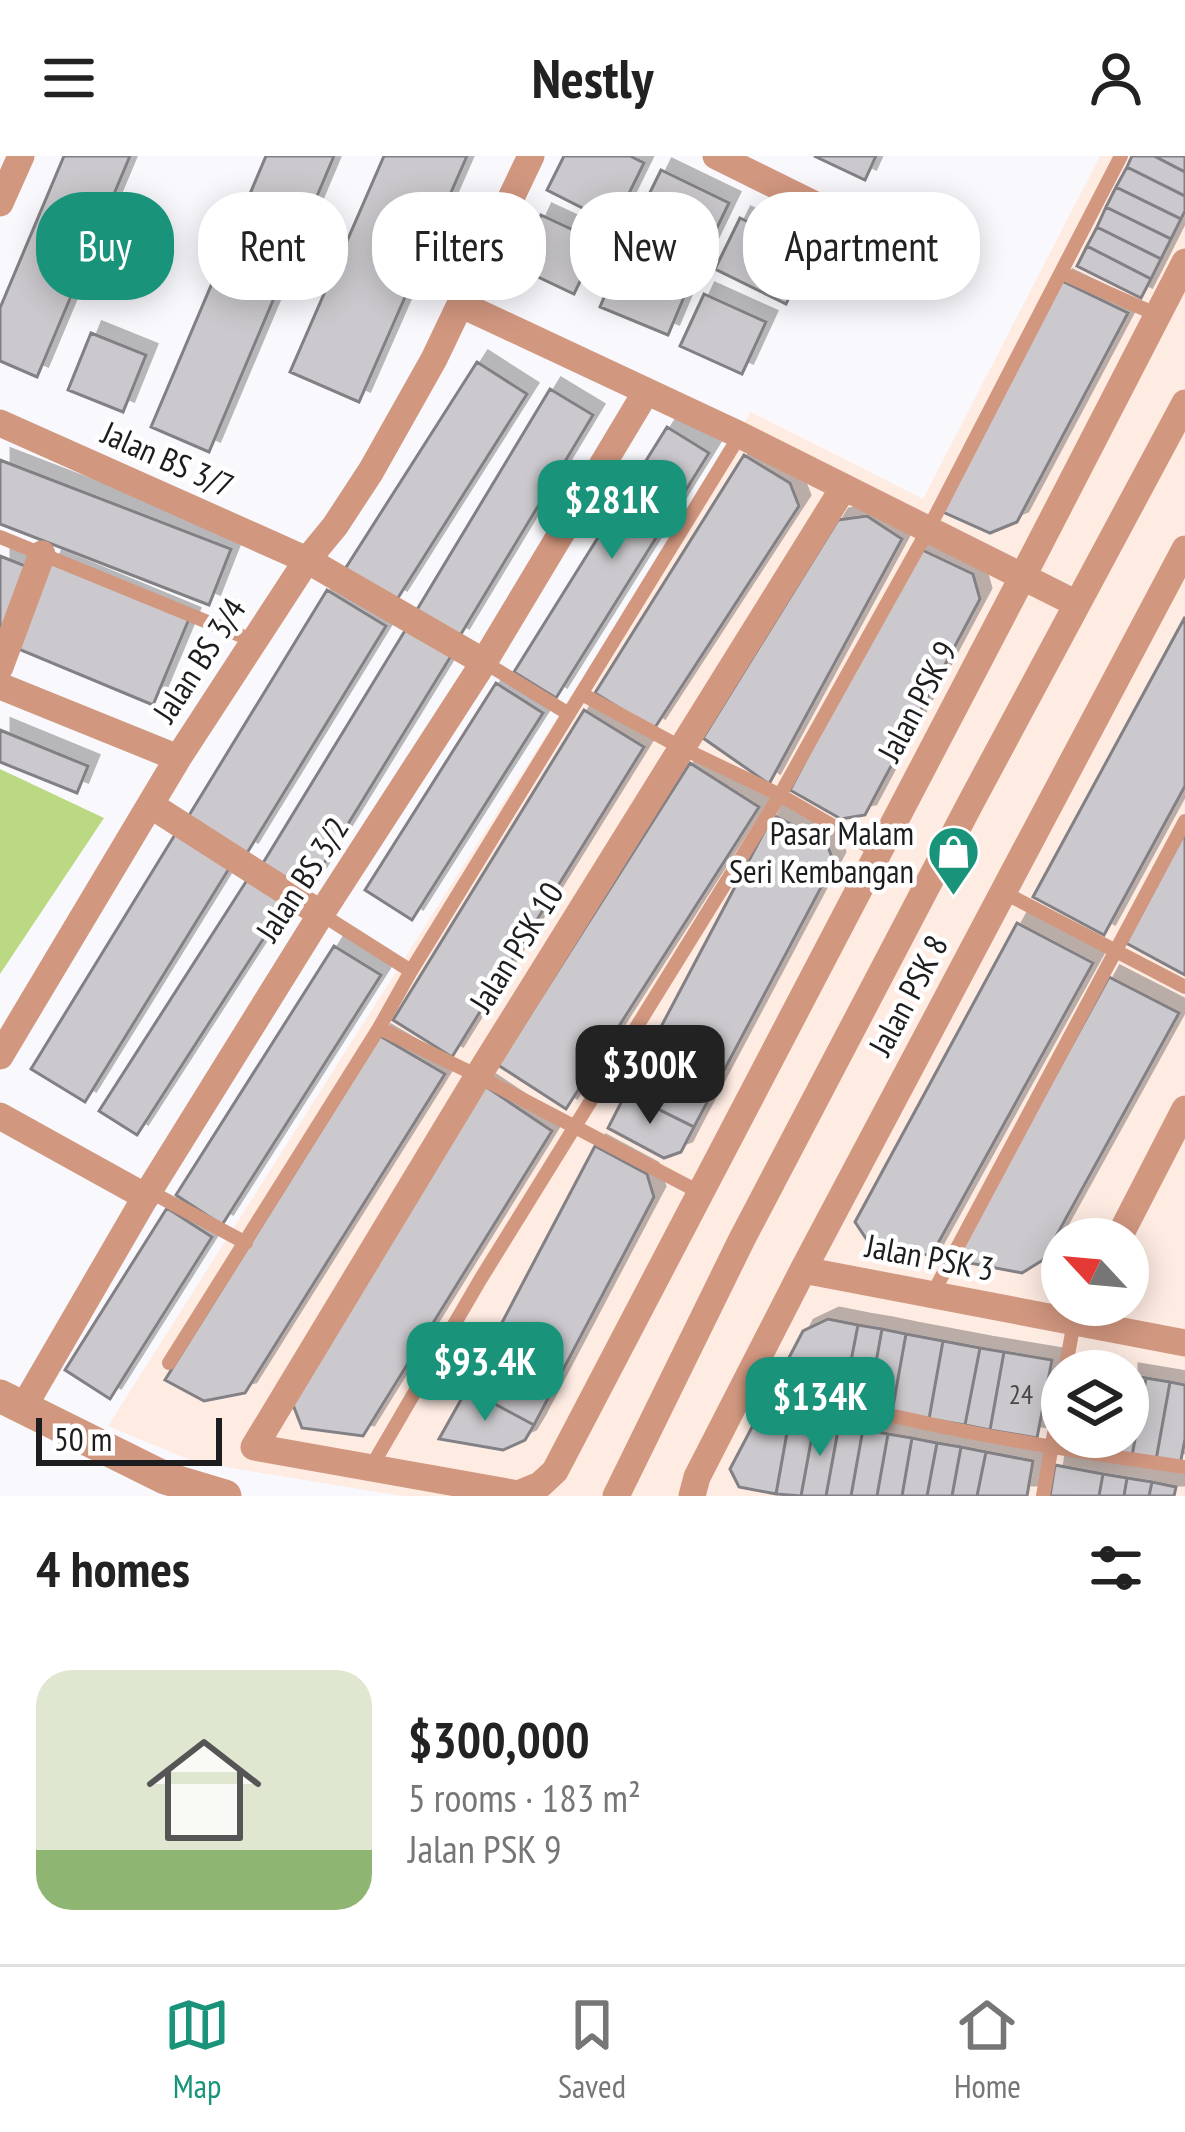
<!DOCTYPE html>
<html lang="en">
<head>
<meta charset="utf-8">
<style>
  body { margin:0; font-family:"PT Sans Narrow",sans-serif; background:#f2f2f2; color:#222; height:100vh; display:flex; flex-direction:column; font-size:45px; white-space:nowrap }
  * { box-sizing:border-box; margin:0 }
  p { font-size:39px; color:#767676 }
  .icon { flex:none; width:66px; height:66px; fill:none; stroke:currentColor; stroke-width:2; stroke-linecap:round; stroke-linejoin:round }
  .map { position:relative; height:1340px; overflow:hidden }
  .details { display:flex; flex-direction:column; background:#fff; flex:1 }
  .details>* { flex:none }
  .top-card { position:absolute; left:36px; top:36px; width:1113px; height:108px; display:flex; gap:24px }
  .needle { width:78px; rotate:296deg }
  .controls { position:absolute; left:1041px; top:1062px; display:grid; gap:24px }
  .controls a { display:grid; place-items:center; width:108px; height:108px; border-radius:50%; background:#fff; box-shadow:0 6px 30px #0003; font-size:60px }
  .scale { position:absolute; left:36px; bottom:30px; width:186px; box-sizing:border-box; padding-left:12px; border:6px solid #1d1d1f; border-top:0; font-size:33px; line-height:42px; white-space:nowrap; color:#1d1d1f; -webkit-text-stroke:9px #fff; paint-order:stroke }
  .price { position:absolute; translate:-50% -102px; padding:0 27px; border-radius:24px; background:#19947a; color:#fff; font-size:39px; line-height:78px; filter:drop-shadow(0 3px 6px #0008) }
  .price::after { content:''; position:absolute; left:50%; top:72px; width:36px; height:27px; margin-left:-18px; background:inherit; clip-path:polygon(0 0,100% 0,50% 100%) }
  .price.selected { background:#222; color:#fff }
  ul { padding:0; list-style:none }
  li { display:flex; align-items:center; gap:36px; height:300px; padding:0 36px }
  li span { display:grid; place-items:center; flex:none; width:336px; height:240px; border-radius:36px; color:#555 }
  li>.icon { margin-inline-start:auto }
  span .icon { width:144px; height:144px; fill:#fffc; stroke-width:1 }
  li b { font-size:51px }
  h2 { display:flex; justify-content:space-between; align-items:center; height:144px; padding:0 36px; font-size:51px }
  .tag { padding:0 42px; border-radius:48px; background:#fff; box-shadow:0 6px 30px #0003; font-size:42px; line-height:108px }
  .tag.selected { background:#19947a; color:#fff }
  header { display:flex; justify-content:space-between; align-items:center; height:156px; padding:0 36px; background:#fff; font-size:54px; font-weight:700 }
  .tabs { display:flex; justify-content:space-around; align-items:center; height:168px; border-top:3px solid #e0e0e0; background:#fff; font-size:33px; color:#767676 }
  .tabs a { display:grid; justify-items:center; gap:6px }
  .tabs .selected { color:#19947a }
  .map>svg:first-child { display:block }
</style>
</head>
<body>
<header><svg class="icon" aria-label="menu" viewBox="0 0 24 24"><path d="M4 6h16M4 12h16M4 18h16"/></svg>Nestly<svg class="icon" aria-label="person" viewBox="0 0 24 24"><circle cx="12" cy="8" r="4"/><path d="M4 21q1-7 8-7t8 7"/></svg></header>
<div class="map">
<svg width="1185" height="1340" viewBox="0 0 1185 1340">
  <defs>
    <filter id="shadow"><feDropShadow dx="11" dy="-11" stdDeviation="0" flood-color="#0004"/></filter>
  </defs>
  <rect width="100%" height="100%" fill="#f9f9fd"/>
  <!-- commercial -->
  <path fill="#feebe2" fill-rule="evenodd" d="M1100 0H1185V1340H402L195 1306 108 1270 751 256 923 343ZM1062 1083H1128V1149H1062ZM1062 1215H1128V1281H1062Z"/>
  <!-- green -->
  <path fill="#bbd882" d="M0 613 104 662 0 818Z"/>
  <!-- building -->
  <path fill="#cbc9cd" stroke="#828084" stroke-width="3" filter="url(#shadow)" d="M64 0H130L37 221 0 205V152Z
    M266 0H334L209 296 151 271Z
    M384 0H467L359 246 290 216Z
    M564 0H630L644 7 614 68 547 34Z
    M814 0H876L865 24Z
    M1132 0H1154L1185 16V40L1127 11Z
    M1154 0H1185V16Z
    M1127 11 1185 40V55L1181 63 1116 31Z
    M661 14 729 47 698 111 630 77Z
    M1116 31 1181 63 1171 83 1106 51Z
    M1106 51 1171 83 1161 103 1097 71Z
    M541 59 599 86 574 138 517 111Z
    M740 62 811 96 786 148 715 113Z
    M1097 71 1161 103 1151 123 1087 90Z
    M1087 90 1151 123 1141 142 1077 110Z
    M621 101 689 129 668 179 600 151Z
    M1062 125 1128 157 1017 366 990 377 943 356Z
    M704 138 766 166 742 218 680 190Z
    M91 177 146 199 123 256 68 234Z
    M477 206 527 238 396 445 345 413Z
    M550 233 593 259 458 483 415 457Z
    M667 271 709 297 556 542 514 516Z
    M744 299 790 327 799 350 654 573 595 537Z
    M0 304 231 393 209 449 0 368Z
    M867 360 902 383 769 628 703 582 838 364Z
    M918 392 973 418 980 443 865 659 841 663 790 634Z
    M0 400 28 411 0 481Z
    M51 406 189 463 153 549 16 492Z
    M327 434 386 470 247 697 188 661Z
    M1185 461V630L1104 779 1033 741Z
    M406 473 451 500 307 735 263 707Z
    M496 527 543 557 412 764 365 734Z
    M584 554 644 591 452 901 393 864Z
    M0 574 88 610 77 637 0 606Z
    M690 607 759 651 566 953 498 909Z
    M773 659 826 685 834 707 694 971 626 937Z
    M1185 676V819L1126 787Z
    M176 677 230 711 85 946 31 913Z
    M249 721 287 746 137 979 99 955Z
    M1017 767 1093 807 931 1100 867 1084 855 1066Z
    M334 790 381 819 222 1069 176 1039Z
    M1109 821 1179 857 1043 1104 1022 1117 954 1104Z
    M380 880 445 918 245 1237 204 1245 165 1224Z
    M485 930 552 975 363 1280 302 1272 290 1241Z
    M626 937 694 971 681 996 664 1002 608 972Z
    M595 990 647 1018 654 1041 534 1269 467 1233Z
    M167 1052 212 1081 110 1243 65 1214Z
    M828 1163 858 1169 843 1246 772 1234 803 1175Z
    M858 1169 882 1173 868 1251 843 1246Z
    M882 1173 906 1178 892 1256 868 1251Z
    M906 1178 943 1185 929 1263 892 1256Z
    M943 1185 980 1192 965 1269 929 1263Z
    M980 1192 1004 1196 990 1274 965 1269Z
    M1004 1196 1052 1204 1037 1282 990 1274Z
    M1128 1219 1146 1222 1132 1300 1107 1295 1109 1281H1128Z
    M1146 1222 1170 1226 1156 1304 1132 1300Z
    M1170 1226 1185 1229V1283L1180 1309 1156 1304Z
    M467 1233 534 1269 525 1284 503 1294 439 1283Z
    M761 1254 790 1260 776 1338 739 1331 730 1313Z
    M790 1260 815 1264 801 1340 776 1338Z
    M815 1264 839 1269 826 1340H801Z
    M839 1269 863 1273 851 1340H826Z
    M863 1273 888 1278 877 1340H851Z
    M1062 1273V1281H1109L1107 1295 1060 1286Z
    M888 1278 912 1282 902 1340H877Z
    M912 1282 937 1287 927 1340H902Z
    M937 1287 961 1291 952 1340H927Z
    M961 1291 986 1296 977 1340H952Z
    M986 1296 1033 1305 1027 1340H977Z
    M1055 1309 1103 1318 1099 1340H1050Z
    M1103 1318 1127 1322 1124 1340H1099Z
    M1127 1322 1152 1326 1149 1340H1124Z
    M1152 1326 1176 1331 1174 1340H1149Z"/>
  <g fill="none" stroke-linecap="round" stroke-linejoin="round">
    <!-- service -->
    <path stroke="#d2977f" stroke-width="14" d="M1062 117 1158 159
      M0 381 254 485
      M484 506 569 558
      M582 538 682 592 780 639 878 696
      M1003 736 1185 831
      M321 758 411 815
      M379 872 478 920 699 1036
      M149 1035 246 1087
      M933 1137 1185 665
      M169 1207 379 872 411 815 740 279
      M1065 1215 1074 1166
      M741 1239C810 1238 881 1258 949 1272 1027 1288 1106 1300 1185 1311
      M370 1313 480 1124 780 639 929 372 1121 0
      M1043 1340 1062 1232"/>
    <!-- minor -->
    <path stroke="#d2977f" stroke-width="27" d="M716 0 840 61
      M0 47 21 0
      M460 148 740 279 1077 448
      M0 267 307 404 484 506
      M844 331 478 920 254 1291 518 1338 540 1329 555 1315 1023 420 1185 106
      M0 511 42 398
      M0 530 178 602
      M152 650 321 758
      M0 900 178 602 307 404 335 370 371 315 434 203 531 0
      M0 960 146 1041
      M1118 1083 1185 953
      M803 1114 1185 1187
      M23 1252 149 1035 321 758 484 506 646 236
      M616 1340 742 1083 970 648 1185 247
      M692 1340 697 1321 803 1114 1185 393"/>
    <!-- tertiary -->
    <path stroke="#d2977f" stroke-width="33" d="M0 1240 165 1322 225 1340"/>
  </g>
  <!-- icons -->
  <defs>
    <symbol id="shop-pin" viewBox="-11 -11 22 30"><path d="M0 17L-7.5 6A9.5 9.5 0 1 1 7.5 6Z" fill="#19947a" stroke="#fff"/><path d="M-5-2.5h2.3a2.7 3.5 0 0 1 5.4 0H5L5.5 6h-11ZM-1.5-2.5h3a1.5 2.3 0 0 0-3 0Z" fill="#fff"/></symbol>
  </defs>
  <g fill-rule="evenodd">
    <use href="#shop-pin" x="924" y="666" width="59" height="81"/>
  </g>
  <g text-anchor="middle" stroke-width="9" stroke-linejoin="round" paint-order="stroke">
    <!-- number labels -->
    <g font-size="27" fill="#48484a">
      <text x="1021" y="1248">24</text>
    </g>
    <!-- street labels -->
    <g font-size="33" fill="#1d1d1f" stroke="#fff">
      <text transform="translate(168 303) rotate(24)" y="12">Jalan BS 3/7</text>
      <text transform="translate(199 504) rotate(-57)" y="12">Jalan BS 3/4</text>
      <text transform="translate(917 545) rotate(-62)" y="12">Jalan PSK 9</text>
      <text transform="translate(302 723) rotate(-57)" y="12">Jalan BS 3/2</text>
      <text transform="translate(516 791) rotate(-58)" y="12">Jalan PSK 10</text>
      <text transform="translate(908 839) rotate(-62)" y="12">Jalan PSK 8</text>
      <text transform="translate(930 1101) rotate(11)" y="12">Jalan PSK 3</text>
    </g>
    <!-- poi labels -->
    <g font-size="33" fill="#1d1d1f" stroke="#fff" text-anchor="end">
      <text x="914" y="689">Pasar Malam<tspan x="914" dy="38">Seri Kembangan</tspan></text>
    </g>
  </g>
</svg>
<div class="controls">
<a><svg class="needle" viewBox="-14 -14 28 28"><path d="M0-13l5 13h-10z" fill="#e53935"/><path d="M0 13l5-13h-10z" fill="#767676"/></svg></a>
<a><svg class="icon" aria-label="layers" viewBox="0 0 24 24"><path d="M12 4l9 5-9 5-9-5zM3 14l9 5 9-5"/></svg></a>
</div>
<div class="scale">50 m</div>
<b class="price" style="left:612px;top:406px">$281K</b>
<b class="price selected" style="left:650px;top:971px">$300K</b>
<b class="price" style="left:485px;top:1268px">$93.4K</b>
<b class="price" style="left:820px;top:1303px">$134K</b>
<div class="top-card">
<a class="tag selected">Buy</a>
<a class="tag">Rent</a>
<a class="tag">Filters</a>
<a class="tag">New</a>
<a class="tag">Apartment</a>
</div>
</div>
<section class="details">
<h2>4 homes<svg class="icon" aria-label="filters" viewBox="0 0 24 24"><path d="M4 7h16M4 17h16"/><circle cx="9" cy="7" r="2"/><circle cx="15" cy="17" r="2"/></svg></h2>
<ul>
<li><span style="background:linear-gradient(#dfe7d0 75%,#8fb573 0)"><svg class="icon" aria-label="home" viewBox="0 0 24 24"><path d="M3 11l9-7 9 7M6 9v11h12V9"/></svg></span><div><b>$300,000</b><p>5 rooms · 183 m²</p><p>Jalan PSK 9</p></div></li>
</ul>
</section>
<nav class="tabs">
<a class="selected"><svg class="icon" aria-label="map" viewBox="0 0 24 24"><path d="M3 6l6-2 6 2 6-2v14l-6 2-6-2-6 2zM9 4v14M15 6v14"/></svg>Map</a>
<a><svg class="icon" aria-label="saved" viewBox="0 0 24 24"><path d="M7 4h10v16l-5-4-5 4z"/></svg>Saved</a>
<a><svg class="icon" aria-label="home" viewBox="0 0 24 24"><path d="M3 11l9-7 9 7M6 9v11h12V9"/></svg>Home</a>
</nav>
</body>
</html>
